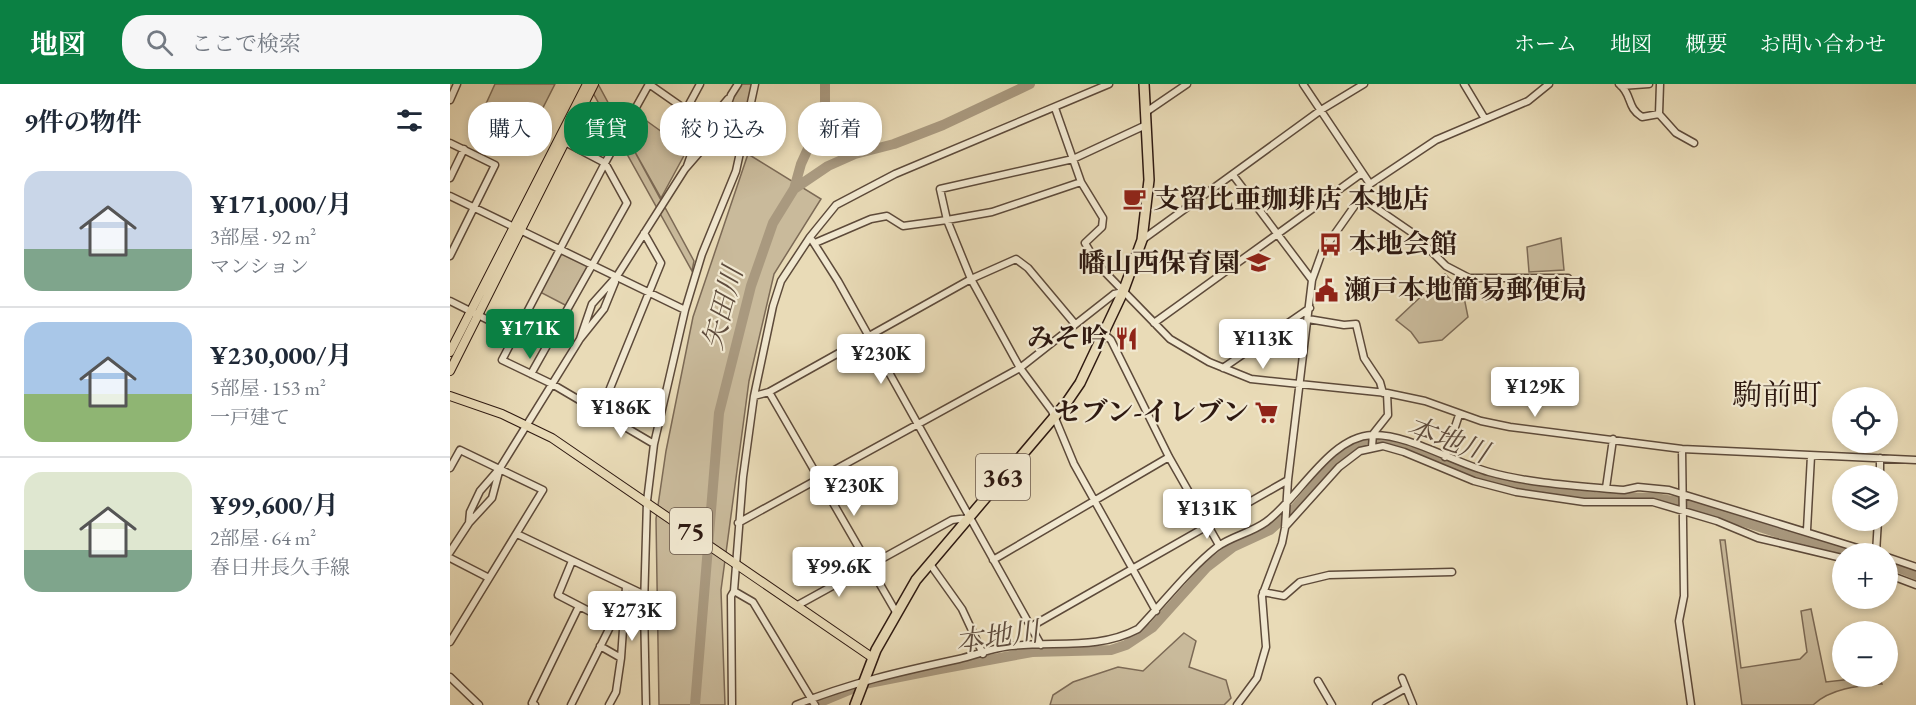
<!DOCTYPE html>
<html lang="ja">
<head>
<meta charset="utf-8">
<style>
  body { margin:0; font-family:"EB Garamond","Noto Serif JP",serif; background:#f6f6f7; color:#1f2937; height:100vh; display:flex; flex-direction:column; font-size:22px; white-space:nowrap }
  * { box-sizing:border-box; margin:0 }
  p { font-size:20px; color:#747a83 }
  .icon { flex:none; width:33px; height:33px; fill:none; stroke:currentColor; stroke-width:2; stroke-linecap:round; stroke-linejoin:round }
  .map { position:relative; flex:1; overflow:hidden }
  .sheet { display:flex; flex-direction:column; background:#fff; width:450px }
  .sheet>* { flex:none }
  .guide { position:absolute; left:18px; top:18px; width:570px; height:54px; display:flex; gap:12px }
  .buttons { position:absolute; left:1382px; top:303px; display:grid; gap:12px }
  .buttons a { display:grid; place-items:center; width:66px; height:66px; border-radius:50%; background:#fff; box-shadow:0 3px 9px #0003; font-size:30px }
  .price { position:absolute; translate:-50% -51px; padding:0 14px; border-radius:6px; background:#fff; color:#222; font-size:20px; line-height:39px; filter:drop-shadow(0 2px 3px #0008) }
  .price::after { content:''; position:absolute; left:50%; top:36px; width:18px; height:14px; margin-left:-9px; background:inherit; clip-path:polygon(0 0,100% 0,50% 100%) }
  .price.active { background:#0b8043; color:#fff }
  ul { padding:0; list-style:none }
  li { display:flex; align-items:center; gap:18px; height:150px; padding:0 24px }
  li+li { border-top:2px solid #e0e1e3 }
  li span { display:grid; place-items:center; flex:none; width:168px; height:120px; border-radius:18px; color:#555 }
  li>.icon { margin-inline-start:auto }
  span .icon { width:72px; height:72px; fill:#fffc; stroke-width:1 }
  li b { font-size:26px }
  h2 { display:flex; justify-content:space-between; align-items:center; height:72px; padding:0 24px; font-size:26px }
  .chip { padding:0 21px; border-radius:24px; background:#fff; box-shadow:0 3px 9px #0003; font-size:21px; line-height:54px }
  .chip.active { background:#0b8043; color:#fff }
  header { display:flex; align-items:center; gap:36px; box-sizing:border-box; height:84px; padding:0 30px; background:#0b8043; color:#fff }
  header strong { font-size:28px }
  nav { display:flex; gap:33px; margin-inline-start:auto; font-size:21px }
  .search { width:420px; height:54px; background:#f6f6f7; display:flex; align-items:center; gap:15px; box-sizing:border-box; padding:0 21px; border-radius:24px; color:#747a83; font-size:22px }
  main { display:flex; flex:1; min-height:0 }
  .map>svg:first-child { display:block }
</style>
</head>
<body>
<header>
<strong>地図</strong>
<div class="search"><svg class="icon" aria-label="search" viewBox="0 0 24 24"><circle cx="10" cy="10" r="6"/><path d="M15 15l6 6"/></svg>ここで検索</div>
<nav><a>ホーム</a><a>地図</a><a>概要</a><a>お問い合わせ</a></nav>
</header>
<main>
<section class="sheet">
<h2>9件の物件<svg class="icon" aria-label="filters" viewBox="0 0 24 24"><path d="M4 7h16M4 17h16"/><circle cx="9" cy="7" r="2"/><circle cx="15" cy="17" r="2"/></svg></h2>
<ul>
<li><span style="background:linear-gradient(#c9d6e8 65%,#7fa58c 0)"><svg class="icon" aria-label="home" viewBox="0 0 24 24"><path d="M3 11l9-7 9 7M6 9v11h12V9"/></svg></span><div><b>¥171,000/月</b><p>3部屋 · 92 m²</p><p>マンション</p></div></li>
<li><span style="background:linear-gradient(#a9c7e8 60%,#8fb573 0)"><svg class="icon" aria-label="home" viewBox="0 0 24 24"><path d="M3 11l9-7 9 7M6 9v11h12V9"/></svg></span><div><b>¥230,000/月</b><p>5部屋 · 153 m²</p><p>一戸建て</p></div></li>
<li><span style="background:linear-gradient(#dfe7d0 65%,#7fa58c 0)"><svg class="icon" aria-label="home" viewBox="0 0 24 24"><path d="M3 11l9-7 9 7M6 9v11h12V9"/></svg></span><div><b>¥99,600/月</b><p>2部屋 · 64 m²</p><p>春日井長久手線</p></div></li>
</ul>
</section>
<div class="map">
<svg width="1466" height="621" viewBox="0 0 1466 621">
  <rect width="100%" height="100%" fill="#e9dbb7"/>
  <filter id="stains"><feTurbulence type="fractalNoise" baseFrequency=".00333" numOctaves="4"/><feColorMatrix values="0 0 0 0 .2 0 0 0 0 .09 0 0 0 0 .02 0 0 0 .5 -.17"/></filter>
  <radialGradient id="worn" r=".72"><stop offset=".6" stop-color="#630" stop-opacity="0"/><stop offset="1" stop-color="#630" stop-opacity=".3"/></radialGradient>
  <!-- green -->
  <path fill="#c9ba9b" stroke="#7c6a56" stroke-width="1.5" d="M45 0H105L75 59 42 41 35 22Z
    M138 0H148L244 177 242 187Z
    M291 0H302L291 59 272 46 283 12Z
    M187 30 237 66 211 114 175 50Z
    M298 70 371 115 324 190 299 297 271 506 275 621H209L206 435 216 367 243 233Z
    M1111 154 1114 186 1079 188 1077 163Z
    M112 168 140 182 117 222 90 208Z
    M995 190 1013 208 1018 233 992 256 969 259 961 248 946 236Z
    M1270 456H1275L1291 584 1350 575 1357 568 1351 527 1361 525 1376 598 1429 592 1432 600C1408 602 1381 604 1363 621H1292Z
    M734 549 746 557 739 583 776 596 781 614 774 621H600L603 611 623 598 668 583 693 587Z"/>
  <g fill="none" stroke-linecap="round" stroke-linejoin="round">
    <!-- river -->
    <path stroke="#a9997f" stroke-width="10" d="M344 105 351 80 375 27V0
      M1437 479 1466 491
      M245 621 269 329 301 202 323 139 344 105 378 82 405 70 444 60 493 41 580 0
      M363 621 414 600 490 585 582 568 661 566 676 561 703 543 757 483 783 463 820 446 846 423 879 384 900 367 927 355 960 364 1027 394 1074 405 1145 413 1205 414 1239 420 1335 451 1406 470"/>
    <defs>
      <path id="minor" d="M199 0 155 79 52 276 102 300 204 360
        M199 0 292 65
        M853 0 920 100
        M1014 0 1035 35
        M1169 0C1183 11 1176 23 1192 33L1209 30 1226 49 1244 59
        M1171 2 1199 0
        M0 16 7 0
        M605 24 631 98 653 134 652 143 635 159 648 181 720 255 759 278 801 295 937 309 975 317 1031 337 1060 343 1232 365 1466 376
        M236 26 250 0
        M696 28 737 0
        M1209 30 1210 0
        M696 41 623 75 490 105 497 136 521 195 570 284 602 327 624 380 706 527
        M0 59 45 81 0 172
        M237 82 248 51 278 15
        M783 91 862 196
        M0 94 14 65
        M0 112 235 226
        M910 113 964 150 996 182 1019 194H1118
        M360 153 388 197 591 561
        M692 156 871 26 914 0
        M365 159 421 135 437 132 453 142 497 136 542 128 631 98
        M0 217 66 250
        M858 235 894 241 906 240 914 274 930 298 933 309
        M704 239 912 89
        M653 249 661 256 719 373 769 461
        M130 255 142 220 167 192 235 85 268 47 281 11 288 0
        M773 284 860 224
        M81 290 177 119 155 79 115 58
        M319 308 446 528
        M304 312 319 308 521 195 566 175 578 184 625 240
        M150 329 211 179 194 149
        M922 363 923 350 938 331 937 309
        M1232 365 1234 512 1229 537 1241 621
        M995 373 1009 331
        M0 384 10 366 93 406 0 558
        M1430 392V374
        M1156 404 1163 355
        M19 439 20 428 30 407 50 384 130 255 154 225 165 198
        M288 439 570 284 664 210 673 208
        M835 443 889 383 910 367 933 362 954 368 1024 397 1066 408 1134 418H1203L1267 437 1308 454 1392 474
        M1357 446 1361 372
        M67 450 195 511
        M0 468 19 439 42 414 50 384
        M1426 469 1428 436
        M1437 473 1466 483
        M0 474 39 494
        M543 476 719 373
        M480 480 512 525 533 570
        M1437 490 1466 501
        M284 507 303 518 365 621
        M813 508 834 512 850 498 879 491 1002 488
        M348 521 502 436 518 434
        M582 542 838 396
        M150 562 171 574 166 608 159 621
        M171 574 176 503
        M0 593 29 621
        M952 594 963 621
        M868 597 882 621
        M85 621 82 619 129 522
        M121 621 162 539 108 511 122 477
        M196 621 194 522 197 417 204 360 235 226 252 170 286 87 305 0
        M282 621 281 512 284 507 293 393 304 312 323 222 331 197 360 153 386 121 445 90 659 0
        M346 621C399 599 453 587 509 575 526 571 545 563 562 562 606 557 648 566 688 545 714 518 738 486 767 463 782 452 801 449 816 438 849 414 879 353 922 351 955 349 1005 379 1039 388 1082 400 1130 402 1174 406L1188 403 1219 406 1427 470
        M787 621 807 594 816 563 812 512 832 459 835 444 838 396 862 196 872 168 920 100 986 56 1078 17 1099 0
        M926 621 956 604"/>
      <path id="major" d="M0 268 137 0
        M0 287 144 0
        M0 312 52 330 102 354 423 574"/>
      <path id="highway" d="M405 621 426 566 466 496 617 318 630 299 673 208 692 156 699 96 694 0"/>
    </defs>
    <!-- minor casing -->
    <use href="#minor" stroke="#5d4a3a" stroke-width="9"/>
    <!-- major casing -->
    <use href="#major" stroke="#2e1911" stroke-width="10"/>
    <!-- highway casing -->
    <use href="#highway" stroke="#2e1911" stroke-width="12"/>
    <!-- minor -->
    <use href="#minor" stroke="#f1e8d0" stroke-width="6"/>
    <!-- major -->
    <use href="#major" stroke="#e9dbb7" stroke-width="8"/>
    <!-- highway -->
    <use href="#highway" stroke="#e9dbb7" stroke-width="9"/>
  </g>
  <!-- icons -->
  <defs>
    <symbol id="cafe-bare" viewBox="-9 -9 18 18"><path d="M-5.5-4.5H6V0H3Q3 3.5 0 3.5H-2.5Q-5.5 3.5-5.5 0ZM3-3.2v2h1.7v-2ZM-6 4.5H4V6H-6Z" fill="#8f2418" stroke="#f1e8d0" stroke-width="2.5" paint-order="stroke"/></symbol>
    <symbol id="bus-bare" viewBox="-9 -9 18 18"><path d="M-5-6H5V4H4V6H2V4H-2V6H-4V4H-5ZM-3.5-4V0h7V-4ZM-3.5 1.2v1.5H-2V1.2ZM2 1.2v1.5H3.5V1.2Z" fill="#8f2418" stroke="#f1e8d0" stroke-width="2.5" paint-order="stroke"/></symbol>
    <symbol id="school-bare" viewBox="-9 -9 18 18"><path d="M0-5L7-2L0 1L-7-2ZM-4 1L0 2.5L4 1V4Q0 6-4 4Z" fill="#8f2418" stroke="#f1e8d0" stroke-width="2.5" paint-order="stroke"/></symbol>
    <symbol id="civic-bare" viewBox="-9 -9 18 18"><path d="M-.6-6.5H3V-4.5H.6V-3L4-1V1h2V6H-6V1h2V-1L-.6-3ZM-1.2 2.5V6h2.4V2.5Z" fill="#8f2418" stroke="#f1e8d0" stroke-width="2.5" paint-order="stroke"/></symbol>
    <symbol id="restaurant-bare" viewBox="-9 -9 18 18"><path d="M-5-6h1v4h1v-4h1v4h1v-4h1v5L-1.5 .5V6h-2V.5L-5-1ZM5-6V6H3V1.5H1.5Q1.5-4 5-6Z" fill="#8f2418" stroke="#f1e8d0" stroke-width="2.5" paint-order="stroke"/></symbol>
    <symbol id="supermarket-bare" viewBox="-9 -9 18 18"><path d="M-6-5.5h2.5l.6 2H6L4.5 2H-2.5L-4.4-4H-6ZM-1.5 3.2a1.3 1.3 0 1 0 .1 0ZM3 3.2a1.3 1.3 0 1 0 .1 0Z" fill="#8f2418" stroke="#f1e8d0" stroke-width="2.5" paint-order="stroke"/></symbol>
  </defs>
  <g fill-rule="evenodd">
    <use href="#cafe-bare" x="668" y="98" width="33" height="33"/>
    <use href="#bus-bare" x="864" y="144" width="33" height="33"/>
    <use href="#school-bare" x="792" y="162" width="33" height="33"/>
    <use href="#civic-bare" x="860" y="190" width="33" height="33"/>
    <use href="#restaurant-bare" x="660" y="238" width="33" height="33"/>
    <use href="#supermarket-bare" x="800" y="312" width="33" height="33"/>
  </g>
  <g text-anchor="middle" stroke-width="4.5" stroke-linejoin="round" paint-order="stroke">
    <!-- shield labels -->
    <g fill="#f1e8d0" stroke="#68574a" stroke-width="1.5">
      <rect x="526" y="370" width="54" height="46" rx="4.5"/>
      <rect x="220" y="424" width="42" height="46" rx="4.5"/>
    </g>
    <g font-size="26" font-weight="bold" fill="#2e1911">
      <text x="553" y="402">363</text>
      <text x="241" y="456">75</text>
    </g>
    <!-- poi labels -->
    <g font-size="27" font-weight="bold" fill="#2e1911" stroke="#f1e8d0" text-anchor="start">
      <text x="703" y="124">支留比亜珈琲店 本地店</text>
      <text x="899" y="169">本地会館</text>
      <text x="790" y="188" text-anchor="end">幡山西保育園</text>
      <text x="894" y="215">瀬戸本地簡易郵便局</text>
      <text x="658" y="263" text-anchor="end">みそ吟</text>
      <text x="799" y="337" text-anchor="end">セブン-イレブン</text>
    </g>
    <!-- water labels -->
    <g font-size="28" font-style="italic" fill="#5f4c3d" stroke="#f1e8d0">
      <text transform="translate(272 224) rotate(-75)" y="10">矢田川</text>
      <text transform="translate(998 355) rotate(20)" y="10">本地川</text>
      <text transform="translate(547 552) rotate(-8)" y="10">本地川</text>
    </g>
    <!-- quarter labels -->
    <g font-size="30" fill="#2e1911" stroke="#f1e8d0">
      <text x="1327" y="321">駒前町</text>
    </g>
  </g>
  <rect width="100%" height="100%" filter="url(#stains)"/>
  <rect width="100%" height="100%" fill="url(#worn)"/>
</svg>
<div class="buttons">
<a><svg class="icon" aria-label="locate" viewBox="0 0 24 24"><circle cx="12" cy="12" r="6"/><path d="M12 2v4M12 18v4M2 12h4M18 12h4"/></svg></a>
<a><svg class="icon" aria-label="layers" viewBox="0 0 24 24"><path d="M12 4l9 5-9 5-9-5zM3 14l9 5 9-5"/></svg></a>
<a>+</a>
<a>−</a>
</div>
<b class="price active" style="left:80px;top:276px">¥171K</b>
<b class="price" style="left:813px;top:286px">¥113K</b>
<b class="price" style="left:431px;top:301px">¥230K</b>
<b class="price" style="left:1085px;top:334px">¥129K</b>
<b class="price" style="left:171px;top:355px">¥186K</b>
<b class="price" style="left:404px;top:433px">¥230K</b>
<b class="price" style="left:757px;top:456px">¥131K</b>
<b class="price" style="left:389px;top:514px">¥99.6K</b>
<b class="price" style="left:182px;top:558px">¥273K</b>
<div class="guide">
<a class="chip">購入</a>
<a class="chip active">賃貸</a>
<a class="chip">絞り込み</a>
<a class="chip">新着</a>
</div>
</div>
</main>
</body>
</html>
